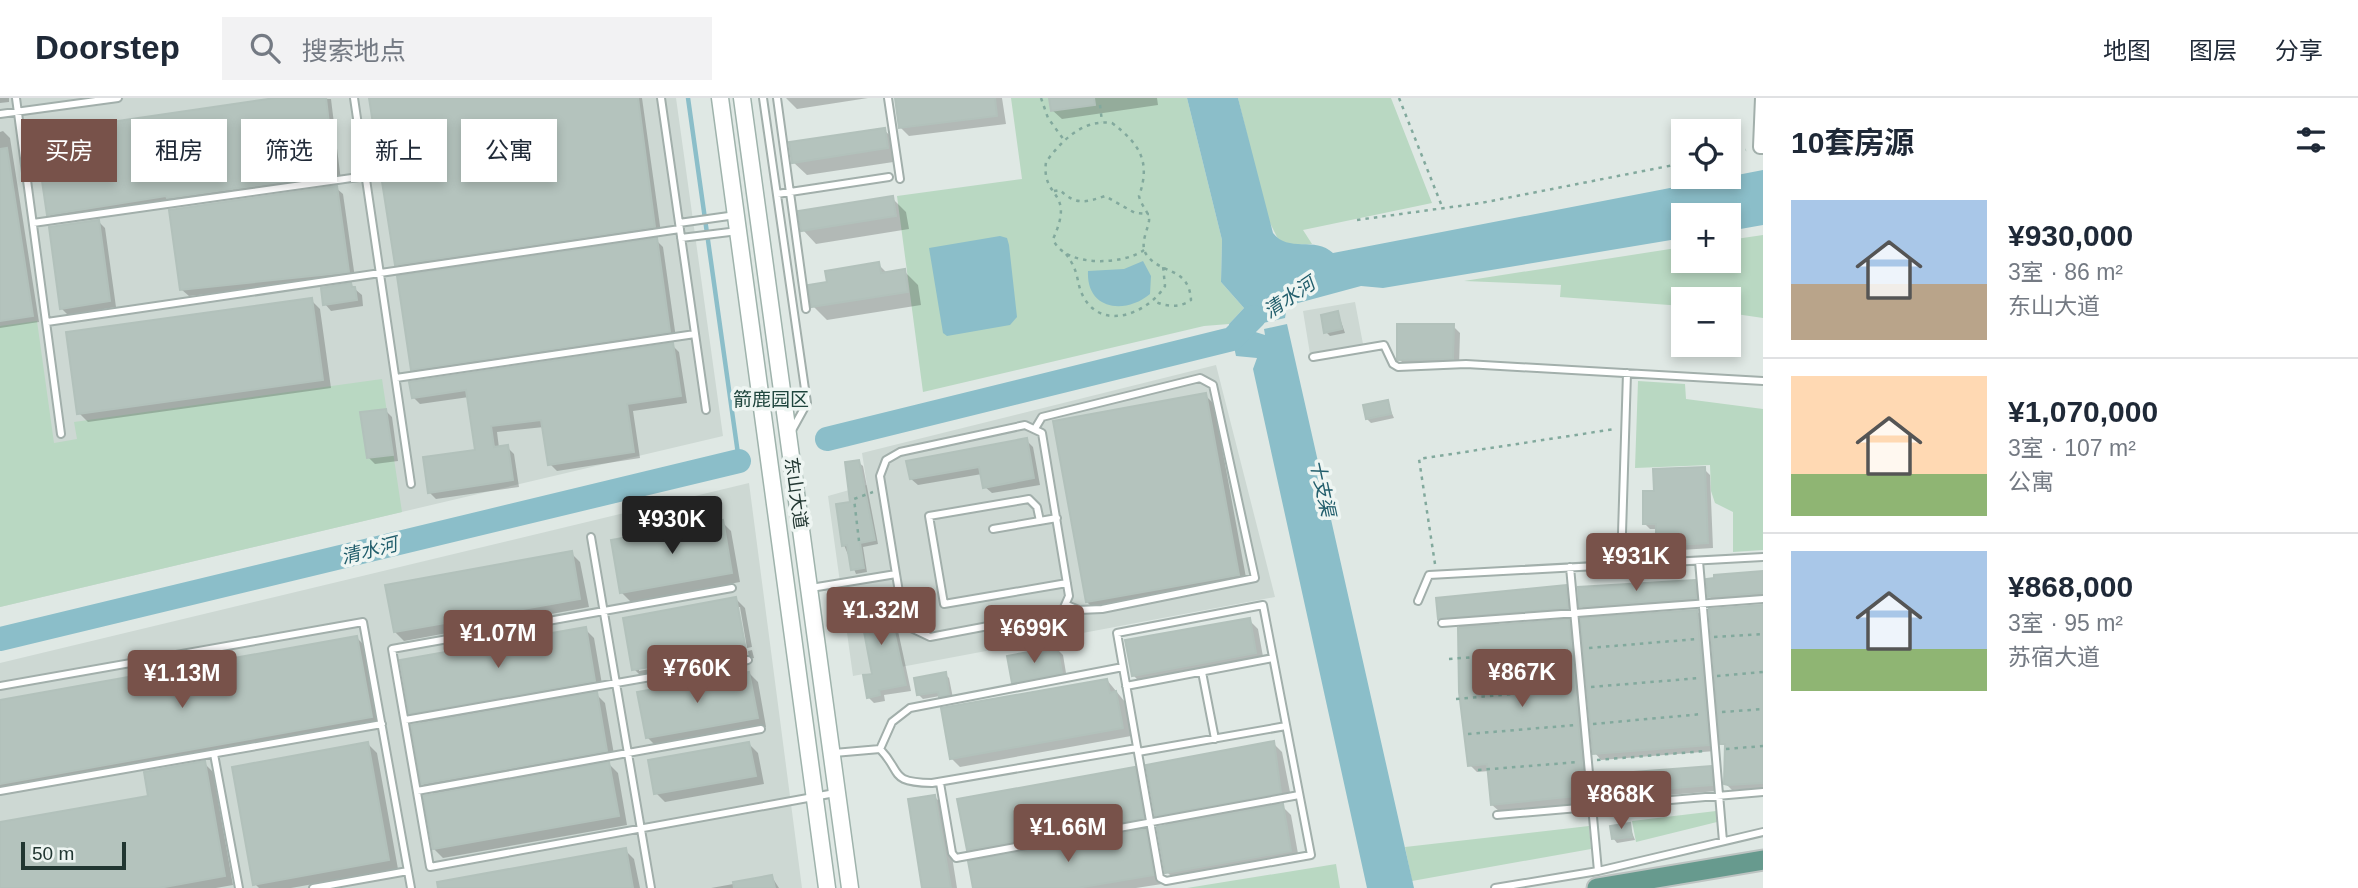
<!DOCTYPE html>
<html lang="zh">
<head>
<meta charset="utf-8">
<style>
  body { margin:0; font-family:Arial,"Noto Sans SC",sans-serif; background:#f2f2f3; color:#1f2937; height:100vh; display:flex; flex-direction:column; font-size:26px; white-space:nowrap }
  * { box-sizing:border-box; margin:0 }
  p { font-size:23px; color:#747a83 }
  .icon { flex:none; width:38px; height:38px; fill:none; stroke:currentColor; stroke-width:2; stroke-linecap:round; stroke-linejoin:round }
  .map { position:relative; flex:1; overflow:hidden }
  .panel { display:flex; flex-direction:column; background:#fff; width:595px }
  .panel>* { flex:none }
  .banner { position:absolute; left:21px; top:21px; width:665px; height:63px; display:flex; gap:14px }
  .controls { position:absolute; left:1671px; top:21px; display:grid; gap:14px }
  .controls a { display:grid; place-items:center; width:70px; height:70px; border-radius:0px; background:#fff; box-shadow:0 4px 10px #0003; font-size:35px }
  .scale { position:absolute; left:21px; bottom:18px; width:105px; box-sizing:border-box; padding-left:7px; border:4px solid #213631; border-top:0; font-size:19px; line-height:24px; white-space:nowrap; color:#213631; -webkit-text-stroke:5px #eef5f2; paint-order:stroke }
  .price { position:absolute; translate:-50% -60px; padding:0 16px; border-radius:7px; background:#78524a; color:#fff; font-size:23px; line-height:46px; filter:drop-shadow(0 2px 4px #0008) }
  .price::after { content:''; position:absolute; left:50%; top:42px; width:21px; height:16px; margin-left:-10px; background:inherit; clip-path:polygon(0 0,100% 0,50% 100%) }
  .price.on { background:#222; color:#fff }
  ul { padding:0; list-style:none }
  li { display:flex; align-items:center; gap:21px; height:175px; padding:0 28px }
  li+li { border-top:2px solid #e0e1e3 }
  li span { display:grid; place-items:center; flex:none; width:196px; height:140px; border-radius:0px; color:#555 }
  li>.icon { margin-inline-start:auto }
  span .icon { width:84px; height:84px; fill:#fffc; stroke-width:1 }
  li b { font-size:30px }
  h2 { display:flex; justify-content:space-between; align-items:center; height:84px; padding:0 28px; font-size:30px }
  .tag { padding:0 24px; border-radius:0px; background:#fff; box-shadow:0 4px 10px #0003; font-size:24px; line-height:63px }
  .tag.on { background:#78524a; color:#fff }
  header { display:flex; align-items:center; gap:42px; box-sizing:border-box; height:98px; padding:0 35px; background:#fff; border-bottom:2px solid #e0e1e3 }
  header strong { font-size:33px }
  nav { display:flex; gap:38px; margin-inline-start:auto; font-size:24px }
  .search { width:490px; height:63px; background:#f2f2f3; display:flex; align-items:center; gap:18px; box-sizing:border-box; padding:0 24px; border-radius:0px; color:#747a83; font-size:26px }
  main { display:flex; flex:1; min-height:0 }
  .map>svg:first-child { display:block }
</style>
</head>
<body>
<header>
<strong>Doorstep</strong>
<div class="search"><svg class="icon" aria-label="search" viewBox="0 0 24 24"><circle cx="10" cy="10" r="6"/><path d="M15 15l6 6"/></svg>搜索地点</div>
<nav><a>地图</a><a>图层</a><a>分享</a></nav>
</header>
<main>
<div class="map">
<svg width="1763" height="790" viewBox="0 0 1763 790">
  <rect width="100%" height="100%" fill="#dfe8e4"/>
  <!-- built -->
  <path fill="#cdd8d3" d="M0 0H676L723 338 0 509Z
    M1355 204 1363 246 1310 256 1303 213Z
    M1216 267 1275 499 853 578 828 398 867 387 862 355Z
    M749 385 802 790H0V565Z"/>
  <!-- green -->
  <path fill="#b9d8c2" d="M1011 0H1187L1222 142 1221 184 1244 210 1229 226 1204 228 923 294 897 98 1022 81Z
    M1238 0H1391L1432 105 1303 132 1312 146 1289 147 1279 143 1267 119Z
    M1763 137V220L1729 215V201H1684L1683 208 1560 199 1561 187 1464 183 1683 149 1684 163H1729V142Z
    M37 223 54 345 77 341 74 324 382 281 402 414 0 509V228Z
    M1638 283 1685 286 1686 301 1763 311V452L1733 454V414L1715 405 1711 393 1710 367 1635 370Z
    M1716 713 1717 724 1636 744 1632 723Z
    M1589 728 1591 751 1412 783 1405 749Z
    M1336 766 1340 790H1187Z"/>
  <!-- water -->
  <path fill="#8bbec9" d="M1187 0H1238L1273 135C1288 155 1315 138 1333 155L1763 72V127L1729 133V117H1684L1683 140 1383 190 1361 188 1287 208 1285 220 1263 225 1261 219 1249 232 1265 237 1264 231 1287 226 1414 790H1367L1253 271 1257 260 1236 258 1229 226 1244 210 1221 184 1222 142Z
    M1000 138 1007 140 1009 147 1017 219 1010 227 947 238 943 235 929 150Z
    M1143 163 1151 178 1150 196C1125 217 1086 212 1088 173L1124 171Z"/>
  <!-- shadow -->
  <path fill="#0003" d="M0 0H9V4L0 5Z
    M287 0 331 1 341 83 55 123 49 116Z
    M371 0H642L661 135 403 173 397 166Z
    M786 0H868L797 11Z
    M897 0H1002L1006 26 909 38 900 29Z
    M1051 0H1157L1158 7 1062 21 1052 12Z
    M884 32 898 45 900 63 807 77 793 64Z
    M3 33 10 40 39 224 0 230V34Z
    M336 90 343 96 355 180 189 198 182 192Z
    M892 100 906 114 909 131 816 146 803 132Z
    M98 123 105 130 116 209 68 217 61 210Z
    M656 142 663 149 676 240 419 278 412 271Z
    M878 166 888 176 904 173 918 187 921 207 827 222 813 208 829 185Z
    M350 187 362 197 363 208 331 213 325 206Z
    M311 202 320 211 331 290 88 324 79 315Z
    M1338 215 1345 235 1330 238 1326 234Z
    M1453 228 1460 235 1459 267 1406 268 1399 261Z
    M672 247 679 254 687 305 633 313 640 360 557 373 550 366 544 329 497 334 499 350 507 349 514 356 519 389 436 401 429 394 477 353 469 299 420 306 413 299Z
    M1205 297 1214 306 1247 485 1096 513 1087 504Z
    M1387 304 1394 320 1371 325 1367 321Z
    M385 312 392 319 398 363 375 366 369 360Z
    M1026 342 1033 349 1040 387 992 395 985 389 982 376 918 387 911 381Z
    M858 364 863 368 878 446 863 449 867 474 856 476 844 447Z
    M1704 371 1710 377 1713 450 1664 453 1658 447 1657 431H1650L1644 425 1656 394Z
    M722 424 731 433 740 484 631 504 622 495Z
    M571 455 580 464 589 509 404 543 395 534Z
    M1763 475V502L1716 505 1710 499Z
    M1694 483 1701 490 1702 506 1588 515 1581 508Z
    M1565 488 1574 497 1576 518 1499 525V528L1568 523 1575 530 1590 705 1499 713 1492 707 1489 673 1477 674 1470 667 1461 594 1459 528 1449 529 1440 520Z
    M886 499 892 505 911 593 884 597 885 603 874 605 868 599Z
    M736 501 745 510 752 549 747 550 740 509H736L639 569V573L744 554 745 561 749 560 748 553 752 552 754 560 643 580 634 571Z
    M1763 508V690L1732 692 1726 686 1727 650 1722 645Z
    M1697 513 1703 520 1715 653 1601 662 1595 655Z
    M1249 522 1258 531 1264 564 1142 586 1133 577Z
    M585 531 594 540 603 592 593 593 605 605 615 662 606 663 618 675 627 727 443 760 434 751 435 697 423 686 422 626 411 615Z
    M357 540 366 549 380 627 0 696V604Z
    M1056 550 1063 557 1067 581 1020 590 1013 584Z
    M749 575 758 584 766 629 657 649 648 640Z
    M945 576 949 580 953 600 944 602 940 598 923 601 918 596Z
    M1107 582 1125 604 1131 638 960 669 951 660Z
    M1273 645 1282 654 1291 699 1289 703 1279 705 1291 717 1299 761 1176 783 1167 774 1168 729 1156 717Z
    M368 646 377 655 398 771 291 790H259L255 786Z
    M749 646 758 655 764 686 665 704 656 695Z
    M204 665 213 674 233 787 216 790H0V726L150 699Z
    M1710 670 1717 677 1718 693 1605 702 1598 695Z
    M1134 671 1143 680 1152 728 1142 730 1154 742 1162 786 1136 790H975L980 763 968 751Z
    M935 699 944 708 957 790H924Z
    M1629 727 1635 742 1617 745 1613 740Z
    M625 752 634 761 640 790H440Z
    M772 779 779 790H711Z"/>
  <g fill="none" stroke-linecap="round" stroke-linejoin="round">
    <!-- stream -->
    <path stroke="#8bbec9" stroke-width="4.5" d="M688 0 739 363"/>
    <!-- river -->
    <path stroke="#8bbec9" stroke-width="24" d="M827 341 1232 241 1254 219
      M0 541 739 363"/>
  </g>
  <!-- building -->
  <path fill="#b4c3bd" stroke="#b2c1bb" stroke-width="2" d="M275 0H326L335 77 167 100 166 98 47 117 35 35Z
    M369 0H638L655 129 395 167Z
    M895 0H995L997 18 899 30Z
    M1049 0H1094L1095 7 1051 13Z
    M885 30 888 50 792 65 789 44Z
    M7 50 33 218 0 223V51Z
    M337 88 349 174 180 192 169 112Z
    M893 98 896 118 801 133 798 113Z
    M99 122 110 203 60 211 49 129Z
    M657 140 670 234 411 272 397 178Z
    M879 164 881 175 905 171 908 194 811 209 808 187 827 184 825 173Z
    M351 185 352 189H355L357 202 323 207 321 190Z
    M312 200 323 282 77 316 66 234Z
    M1338 213 1342 231 1324 235 1321 217Z
    M1397 226H1454L1453 261 1397 262Z
    M673 245 681 298 627 306 634 354 548 367 541 322 491 328 494 349 508 347 513 382 428 395 423 359 475 352 466 292 412 300 409 284Z
    M1206 295 1239 477 1086 504 1053 323Z
    M1388 302 1391 316 1366 321 1363 307Z
    M386 311 393 357 367 360 360 314Z
    M1027 340 1034 380 983 390 979 369 910 381 906 363Z
    M859 362 875 442 860 445 864 470 851 472 847 447 842 448 836 406 850 404 845 364Z
    M1705 369 1708 445 1656 448V426H1643V393H1654L1653 371Z
    M723 422 732 475 620 495 611 442Z
    M572 453 580 501 394 534 385 487Z
    M1763 473V495L1708 499 1706 481 1714 480V477Z
    M1695 482 1696 500 1579 509 1578 489Z
    M1566 487 1568 510 1438 521 1436 500Z
    M886 497 906 587 879 592 880 597 867 600 863 577 872 576 858 502Z
    M736 499 746 552 632 572 623 520Z
    M1763 507V685L1728 687 1724 686 1725 646H1720L1709 511Z
    M1697 512 1709 647 1593 656 1580 520Z
    M1250 520 1256 555 1132 578 1125 542Z
    M1569 521 1585 697 1491 707 1487 666 1468 668 1459 594 1458 530Z
    M586 529 595 583 409 616 400 562Z
    M357 538 372 619 0 686V602Z
    M1057 549 1062 575 1012 585 1007 558Z
    M749 574 758 620 646 640 637 594Z
    M946 574 949 597 939 599 938 594 917 597 914 580Z
    M1107 581 1110 595 1116 593 1123 630 950 661 941 610Z
    M597 594 607 653 421 686 411 627Z
    M1274 643 1281 695 1155 718 1146 667Z
    M368 644 389 762 253 787 232 669Z
    M749 644 756 678 654 696 648 662Z
    M205 663 225 778 159 790H0V724L148 698 144 674Z
    M609 664 619 718 433 751 423 698Z
    M1711 668 1712 687 1597 696 1595 677Z
    M1135 669 1144 720 967 752 957 701Z
    M935 697 937 710 951 790H922L908 701Z
    M1283 706 1291 753 1165 775 1157 729Z
    M1630 725 1632 739 1612 741 1610 728Z
    M1146 731 1154 777 1077 790H973L968 763Z
    M626 750 633 790H438L437 784Z
    M772 777 775 790H734L733 784Z"/>
  <g fill="none" stroke-linecap="round" stroke-linejoin="round">
    <defs>
      <path id="lane" d="M16 0 61 336
        M354 0 411 386
        M661 0 706 312
        M763 0 807 305 791 334
        M777 0 806 211
        M888 0 900 81
        M0 16 118 0
        M777 96 889 79
        M33 125 366 78
        M679 125 736 117
        M681 140 738 133
        M47 224 680 131
        M1313 259 1384 247 1393 266 1398 269 1466 266 1763 283
        M396 280 695 236
        M1036 329 1042 319 1200 280 1213 287 1255 480 1102 511 1079 512 1067 507
        M1040 423 1037 409 1029 401 929 418 944 506 1067 485
        M993 431 1057 420
        M591 439 651 790
        M1699 463 1723 743
        M1621 467 1627 275
        M1570 469 1598 773
        M732 490 392 551 430 769 835 695
        M811 490 896 476 880 378 886 362 900 354 1025 327 1042 335 1069 498 1062 514 930 539 909 529 903 518 896 476
        M1418 503 1429 477 1763 459
        M1263 507 1311 757 1166 783 1160 780 1117 535Z
        M1442 525 1763 501
        M1202 574 1215 641
        M0 588 363 524 411 790
        M1126 588 1273 560
        M405 622 748 562
        M880 651 892 624 910 610 1123 569
        M1138 654 1286 628
        M834 655 880 651C903 675 888 684 932 685L1137 650
        M214 656 239 790
        M940 685 952 755 956 760 1299 697
        M0 693 382 626
        M417 693 761 631
        M1497 717 1763 694
        M313 790 408 773
        M1495 790 1598 773 1763 734"/>
      <path id="street" d="M1762 0 1760 49H1763"/>
      <path id="secondary" d="M720 0 827 790
        M742 0 850 790"/>
      <path id="primary" d="M1597 790 1763 762"/>
    </defs>
    <!-- lane casing -->
    <use href="#lane" stroke="#a2afab" stroke-width="10"/>
    <!-- street casing -->
    <use href="#street" stroke="#a2afab" stroke-width="16"/>
    <!-- secondary casing -->
    <use href="#secondary" stroke="#9fb3ac" stroke-width="19"/>
    <!-- primary casing -->
    <use href="#primary" stroke="#bcc3c1" stroke-width="23"/>
    <!-- path -->
    <path stroke="#82a99d" stroke-width="2.5" stroke-dasharray="3.5 5" stroke-linecap="butt" d="M1041 0 1048 20 1064 42
      M1399 0 1443 111
      M1100 7 1102 24
      M1729 55 1746 52
      M1054 93 1060 92C1076 108 1087 104 1105 98L1135 115 1149 116
      M1357 122 1481 105 1684 65
      M1144 152C1124 167 1064 170 1053 141 1076 91 1041 102 1046 64 1062 42 1083 21 1112 25 1140 46 1151 64 1139 98 1141 108 1150 115 1149 123 1147 134 1140 146 1146 156 1160 177 1189 168 1191 202 1180 210 1166 209 1154 203
      M1066 156C1081 176 1075 184 1084 200 1104 234 1149 214 1165 188L1163 168
      M859 443 854 401 873 394
      M1435 466 1419 361 1615 331
      M1714 539 1763 536
      M1589 550 1697 541
      M1449 561 1568 552
      M1717 578 1763 574
      M1591 589 1700 580
      M1456 601 1571 591
      M1722 614 1763 611
      M1593 626 1702 616
      M1468 636 1576 627
      M1726 651 1763 648
      M1597 662 1705 653
      M1478 672 1579 664"/>
    <!-- lane -->
    <use href="#lane" stroke="#fff" stroke-width="6"/>
    <!-- street -->
    <use href="#street" stroke="#fff" stroke-width="12"/>
    <!-- secondary -->
    <use href="#secondary" stroke="#fff" stroke-width="16"/>
    <!-- primary -->
    <use href="#primary" stroke="#679a8e" stroke-width="19"/>
  </g>
  <g text-anchor="middle" stroke-width="7" stroke-linejoin="round" paint-order="stroke">
    <!-- street labels -->
    <g font-size="18" fill="#213631" stroke="#eef5f2">
      <text transform="translate(796 395) rotate(82)" y="6">东山大道</text>
    </g>
    <!-- water labels -->
    <g font-size="19" font-style="italic" fill="#225e6c" stroke="#eef5f2">
      <text transform="translate(1289 199) rotate(-34)" y="7">清水河</text>
      <text transform="translate(1323 390) rotate(78)" y="7">十支渠</text>
      <text transform="translate(369 452) rotate(-14)" y="7">清水河</text>
    </g>
    <!-- neighbourhood labels -->
    <g font-size="19" fill="#20463e" stroke="#eef5f2">
      <text x="771" y="308">箭鹿园区</text>
    </g>
  </g>
</svg>
<div class="controls">
<a><svg class="icon" aria-label="locate" viewBox="0 0 24 24"><circle cx="12" cy="12" r="6"/><path d="M12 2v4M12 18v4M2 12h4M18 12h4"/></svg></a>
<a>+</a>
<a>−</a>
</div>
<div class="scale">50 m</div>
<b class="price on" style="left:672px;top:458px">¥930K</b>
<b class="price" style="left:1636px;top:495px">¥931K</b>
<b class="price" style="left:881px;top:549px">¥1.32M</b>
<b class="price" style="left:1034px;top:567px">¥699K</b>
<b class="price" style="left:498px;top:572px">¥1.07M</b>
<b class="price" style="left:697px;top:607px">¥760K</b>
<b class="price" style="left:1522px;top:611px">¥867K</b>
<b class="price" style="left:182px;top:612px">¥1.13M</b>
<b class="price" style="left:1621px;top:733px">¥868K</b>
<b class="price" style="left:1068px;top:766px">¥1.66M</b>
<div class="banner">
<a class="tag on">买房</a>
<a class="tag">租房</a>
<a class="tag">筛选</a>
<a class="tag">新上</a>
<a class="tag">公寓</a>
</div>
</div>
<section class="panel">
<h2>10套房源<svg class="icon" aria-label="filters" viewBox="0 0 24 24"><path d="M4 7h16M4 17h16"/><circle cx="9" cy="7" r="2"/><circle cx="15" cy="17" r="2"/></svg></h2>
<ul>
<li><span style="background:linear-gradient(#a9c7e8 60%,#b9a48a 0)"><svg class="icon" aria-label="home" viewBox="0 0 24 24"><path d="M3 11l9-7 9 7M6 9v11h12V9"/></svg></span><div><b>¥930,000</b><p>3室 · 86 m²</p><p>东山大道</p></div></li>
<li><span style="background:linear-gradient(#ffd9b3 70%,#8fb573 0)"><svg class="icon" aria-label="home" viewBox="0 0 24 24"><path d="M3 11l9-7 9 7M6 9v11h12V9"/></svg></span><div><b>¥1,070,000</b><p>3室 · 107 m²</p><p>公寓</p></div></li>
<li><span style="background:linear-gradient(#a9c7e8 70%,#8fb573 0)"><svg class="icon" aria-label="home" viewBox="0 0 24 24"><path d="M3 11l9-7 9 7M6 9v11h12V9"/></svg></span><div><b>¥868,000</b><p>3室 · 95 m²</p><p>苏宿大道</p></div></li>
</ul>
</section>
</main>
</body>
</html>
